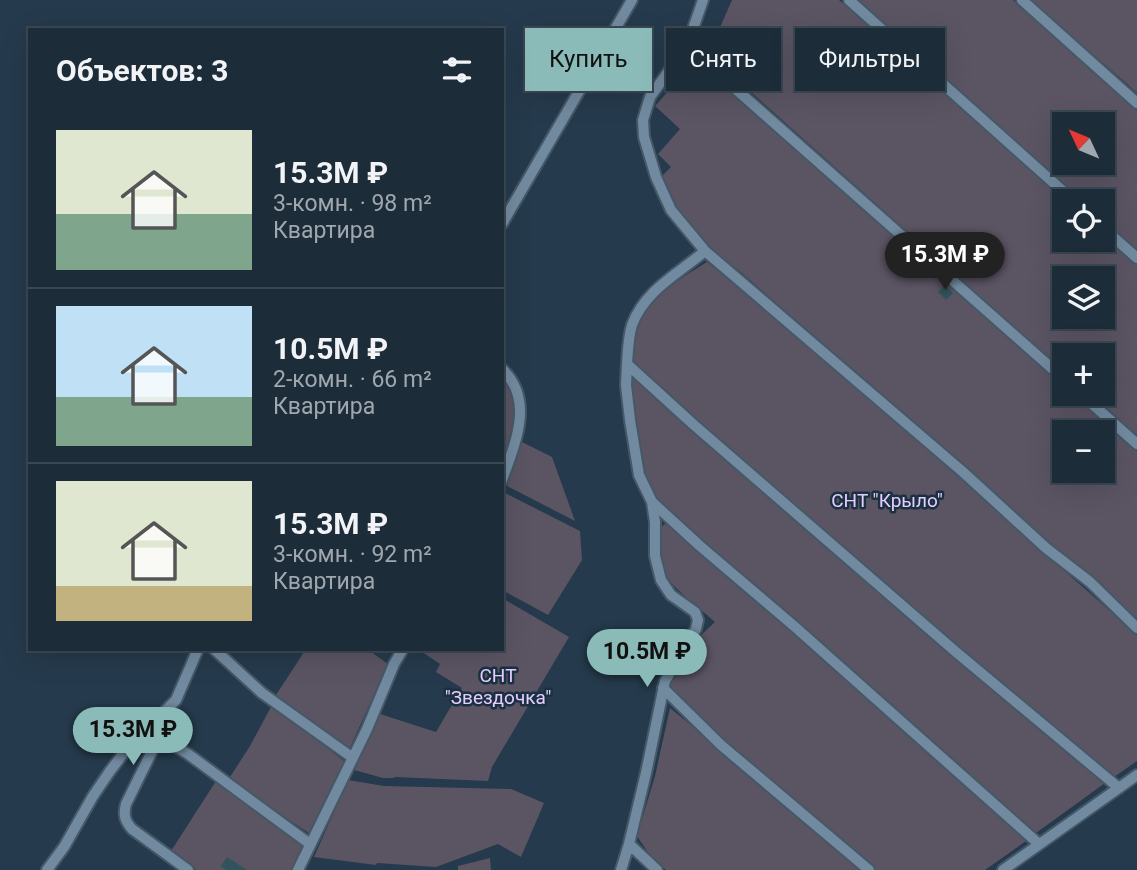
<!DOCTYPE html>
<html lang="ru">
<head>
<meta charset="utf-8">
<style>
  body { margin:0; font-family:Roboto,sans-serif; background:#293844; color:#f1f3f6; height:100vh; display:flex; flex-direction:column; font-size:26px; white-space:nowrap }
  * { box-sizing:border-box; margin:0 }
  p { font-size:23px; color:#a0a7ae }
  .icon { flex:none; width:38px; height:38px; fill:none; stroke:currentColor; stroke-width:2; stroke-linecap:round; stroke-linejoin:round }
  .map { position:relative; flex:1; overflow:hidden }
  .panel { position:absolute; left:28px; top:28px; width:476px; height:623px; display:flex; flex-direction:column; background:#1c2c39; border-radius:0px; box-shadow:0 7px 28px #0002,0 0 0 2px #3a4853 }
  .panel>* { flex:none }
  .top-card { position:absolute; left:525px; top:28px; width:506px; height:63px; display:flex; gap:14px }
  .needle { width:46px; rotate:314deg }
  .fabs { position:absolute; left:1052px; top:112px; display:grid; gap:14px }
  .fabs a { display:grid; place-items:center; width:63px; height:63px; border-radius:0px; background:#1c2c39; box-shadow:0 7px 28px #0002,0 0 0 2px #3a4853; font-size:35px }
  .price { position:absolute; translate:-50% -60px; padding:0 16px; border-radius:24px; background:#8bbbb9; color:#111; font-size:23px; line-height:46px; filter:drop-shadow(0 2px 4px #0008) }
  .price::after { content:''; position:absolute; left:50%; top:42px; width:21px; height:16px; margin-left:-10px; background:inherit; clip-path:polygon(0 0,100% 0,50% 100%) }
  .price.active { background:#222; color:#fff }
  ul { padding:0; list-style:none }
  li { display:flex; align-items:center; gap:21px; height:175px; padding:0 28px }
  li+li { border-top:2px solid #3a4853 }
  li span { display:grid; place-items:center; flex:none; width:196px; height:140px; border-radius:0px; color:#555 }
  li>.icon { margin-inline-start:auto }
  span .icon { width:84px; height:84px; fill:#fffc; stroke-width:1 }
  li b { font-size:30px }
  h2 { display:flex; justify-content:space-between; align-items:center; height:84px; padding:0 28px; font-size:30px }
  .tag { padding:0 24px; border-radius:0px; background:#1c2c39; box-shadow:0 7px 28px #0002,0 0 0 2px #3a4853; font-size:24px; line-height:63px }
  .tag.active { background:#8bbbb9; color:#111 }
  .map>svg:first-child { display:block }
</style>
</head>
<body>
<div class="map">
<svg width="1137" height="870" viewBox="0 0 1137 870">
  <rect width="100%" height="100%" fill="#253a4c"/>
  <!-- green -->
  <path fill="#5b5463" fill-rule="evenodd" d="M732 0H839L943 90 1067 201H1064V240H1102L1103 234 1137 265V436L1088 394H1102V355H1064V372L723 67 732 56 714 41ZM1064 278H1102V317H1064Z
    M854 0H1013L1055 38 1137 107V252L1103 223 1102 201H1079L1032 157ZM1064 124H1102V163H1064Z
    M1029 0H1137V93L1125 82Z
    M697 59 1064 387V394H1072L1137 451V620L742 273 711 250 680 214 662 176 671 167 658 154 680 129 655 106ZM1064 432H1102V471H1064Z
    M707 262 768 311 926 448 1137 635V761L1114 777 1057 733 816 525 640 370 631 357C633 348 633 338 636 330 647 298 680 279 707 262Z
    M633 377 1105 783 1036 833 724 558 656 501 645 481 631 403 629 383Z
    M502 378 510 383C516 410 514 442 502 467Z
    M522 442 552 457 575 521 507 486Z
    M503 492 580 531 582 560 548 615 502 590Z
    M666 523 748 591 990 804 1026 841 985 870H875L733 749 671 693 669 685 672 678 699 637 715 622C703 611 671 587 665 574 658 562 659 543 659 529Z
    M502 598 569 637 492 767 488 781 395 777 393 778H383L354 770 380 714 436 732 462 688 436 672 440 664 418 649H502Z
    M306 649H367L388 664 349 750 274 698Z
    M272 705 344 761 309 833 228 780 250 746Z
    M670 708 708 739 861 870H666L651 857 637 836 655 776Z
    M348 780 384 786 511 789 544 803 521 857 498 844 436 867 377 863 376 865 314 857Z
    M216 781 305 845 291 870H196L171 851Z
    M490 858 491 870H458V866Z"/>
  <!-- building -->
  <path fill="#31535b" d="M945 285 953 293 946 300 938 292Z
    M227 857 247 870H226L221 866Z"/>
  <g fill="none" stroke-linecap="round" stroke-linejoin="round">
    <defs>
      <path id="minor" d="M703 0 687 46 650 97 643 120 644 137 656 177 671 210 705 251 963 472 1046 548 1090 582 1137 628
        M849 0 1074 201
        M1022 0 1137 103
        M687 46 1064 379
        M502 224 632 0
        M1102 227 1137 258
        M705 251C678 274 645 290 632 325 628 338 628 351 627 364L694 425 956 652 1119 788
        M627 364 626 385 630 420 639 475 652 502 700 546 794 626 1039 844
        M502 369C535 400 515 444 502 480
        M1081 394 1137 444
        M652 502 655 522V556L661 580 671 595 695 612 698 620 696 629 665 681 646 773 629 844 657 870
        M214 649 262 693 353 758
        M663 688 721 745 869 870
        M161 717 159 737 188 754 310 844
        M159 737 126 804C123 815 125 821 132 829L188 870
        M47 870 64 847 93 796 110 771 126 750 176 700 198 649
        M298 870 367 729 394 664 403 649
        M621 870 629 844
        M1003 870 1137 775"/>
    </defs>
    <!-- minor casing -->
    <use href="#minor" stroke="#455867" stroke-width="14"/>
    <!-- minor -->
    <use href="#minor" stroke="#728a9f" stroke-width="10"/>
  </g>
  <g text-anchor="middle" stroke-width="5" stroke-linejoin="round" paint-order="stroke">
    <!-- park labels -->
    <g font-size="19" fill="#e5cdff" stroke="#1b3041">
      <text x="887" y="507">СНТ "Крыло"</text>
      <text x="498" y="682">СНТ<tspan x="498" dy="22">"Звездочка"</tspan></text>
    </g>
  </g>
</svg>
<div class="fabs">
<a><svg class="needle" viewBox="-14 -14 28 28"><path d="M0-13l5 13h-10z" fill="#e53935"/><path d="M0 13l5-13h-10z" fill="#a0a7ae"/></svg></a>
<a><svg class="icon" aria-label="locate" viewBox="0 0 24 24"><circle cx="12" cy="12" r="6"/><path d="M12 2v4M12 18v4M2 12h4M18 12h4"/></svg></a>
<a><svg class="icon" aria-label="layers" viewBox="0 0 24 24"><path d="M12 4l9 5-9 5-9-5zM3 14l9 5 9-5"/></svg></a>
<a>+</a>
<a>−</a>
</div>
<b class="price active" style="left:945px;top:292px">15.3M ₽</b>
<b class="price" style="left:647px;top:689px">10.5M ₽</b>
<b class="price" style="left:133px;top:767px">15.3M ₽</b>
<div class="top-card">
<a class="tag active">Купить</a>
<a class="tag">Снять</a>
<a class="tag">Фильтры</a>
</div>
<section class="panel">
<h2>Объектов: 3<svg class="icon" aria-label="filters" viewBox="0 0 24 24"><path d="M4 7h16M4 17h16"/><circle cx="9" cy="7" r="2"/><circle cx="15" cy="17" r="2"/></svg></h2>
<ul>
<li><span style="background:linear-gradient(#dfe7d0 60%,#7fa58c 0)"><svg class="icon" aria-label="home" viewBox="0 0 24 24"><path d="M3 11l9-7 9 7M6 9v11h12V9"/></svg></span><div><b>15.3M ₽</b><p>3-комн. · 98 m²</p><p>Квартира</p></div></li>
<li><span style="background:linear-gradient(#bfe0f5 65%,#7fa58c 0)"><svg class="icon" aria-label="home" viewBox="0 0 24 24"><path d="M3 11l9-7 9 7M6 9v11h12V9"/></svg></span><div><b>10.5M ₽</b><p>2-комн. · 66 m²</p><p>Квартира</p></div></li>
<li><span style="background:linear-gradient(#dfe7d0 75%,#c2b280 0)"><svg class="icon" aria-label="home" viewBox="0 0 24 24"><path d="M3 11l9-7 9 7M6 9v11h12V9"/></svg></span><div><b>15.3M ₽</b><p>3-комн. · 92 m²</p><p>Квартира</p></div></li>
</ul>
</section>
</div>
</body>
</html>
